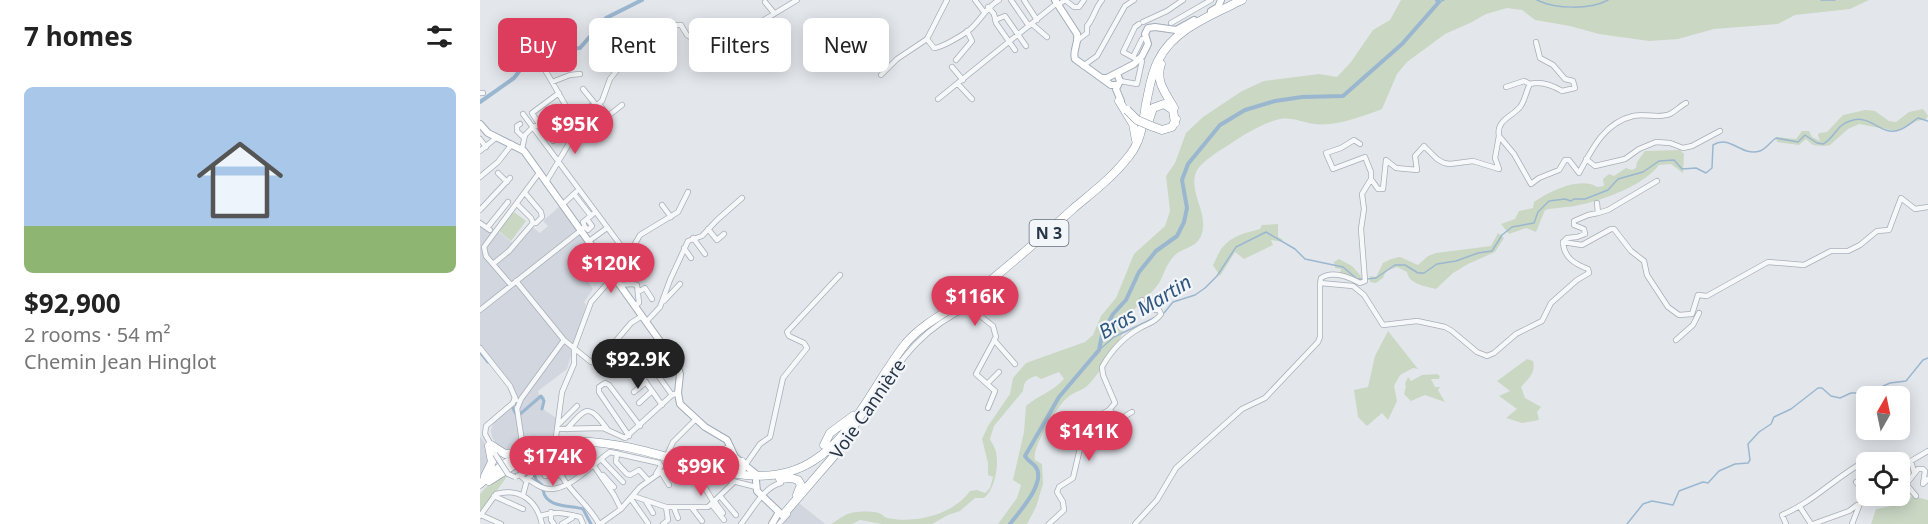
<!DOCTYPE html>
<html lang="en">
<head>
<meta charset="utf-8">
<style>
  body { margin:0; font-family:"Noto Sans",sans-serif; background:#f2f2f2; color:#222; height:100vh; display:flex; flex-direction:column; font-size:22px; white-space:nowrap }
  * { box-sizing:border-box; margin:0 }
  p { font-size:20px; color:#767676 }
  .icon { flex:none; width:33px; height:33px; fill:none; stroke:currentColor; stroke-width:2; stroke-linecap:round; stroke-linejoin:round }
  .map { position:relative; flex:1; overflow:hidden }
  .details { display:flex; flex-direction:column; background:#fff; width:480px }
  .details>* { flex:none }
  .banner { position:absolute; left:18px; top:18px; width:570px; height:54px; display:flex; gap:12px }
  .needle { width:39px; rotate:9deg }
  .fabs { position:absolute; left:1376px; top:386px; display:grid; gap:12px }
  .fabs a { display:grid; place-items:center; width:54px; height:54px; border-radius:9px; background:#fff; box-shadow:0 3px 15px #0003; font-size:30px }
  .price { position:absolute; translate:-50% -51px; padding:0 14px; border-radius:21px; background:#dc3d5d; color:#fff; font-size:20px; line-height:39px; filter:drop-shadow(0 2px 3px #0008) }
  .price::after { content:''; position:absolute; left:50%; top:36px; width:18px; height:14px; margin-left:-9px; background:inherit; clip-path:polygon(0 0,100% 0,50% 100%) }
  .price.selected { background:#222; color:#fff }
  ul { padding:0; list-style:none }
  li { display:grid; align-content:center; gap:12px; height:318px; padding:0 24px }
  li+li { border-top:2px solid #e0e0e0 }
  li span { display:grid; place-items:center; height:186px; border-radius:9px; color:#555 }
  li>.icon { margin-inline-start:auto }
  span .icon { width:108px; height:108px; fill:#fffc; stroke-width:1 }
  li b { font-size:26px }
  h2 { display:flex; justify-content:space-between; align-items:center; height:72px; padding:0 24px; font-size:26px }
  .chip { padding:0 21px; border-radius:9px; background:#fff; box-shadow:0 3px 15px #0003; font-size:21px; line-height:54px }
  .chip.selected { background:#dc3d5d; color:#fff }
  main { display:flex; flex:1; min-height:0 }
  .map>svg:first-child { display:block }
</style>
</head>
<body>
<main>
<section class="details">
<h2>7 homes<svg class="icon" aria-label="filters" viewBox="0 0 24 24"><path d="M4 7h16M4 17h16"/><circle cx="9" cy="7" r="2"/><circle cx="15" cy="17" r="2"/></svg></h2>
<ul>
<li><span style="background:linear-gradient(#a9c7e8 75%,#8fb573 0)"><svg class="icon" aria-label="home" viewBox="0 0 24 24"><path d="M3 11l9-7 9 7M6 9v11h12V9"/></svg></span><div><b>$92,900</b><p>2 rooms · 54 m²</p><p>Chemin Jean Hinglot</p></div></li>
</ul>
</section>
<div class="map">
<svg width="1448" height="524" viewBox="0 0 1448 524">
  <rect width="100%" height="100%" fill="#e3e7ec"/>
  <!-- built -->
  <path fill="#d1d6df" d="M81 205 110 246 105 249 111 259 106 263 110 273 105 277 113 289 104 302 106 305 87 369 58 391 59 395H62L65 397 63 409 79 420 76 437 51 444 33 453 18 448 12 437 11 430 13 424 22 414 32 407 36 410 40 397 37 398 32 385 0 346V225L14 236 18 231 35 245 51 226 60 233 68 226 63 221Z
    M0 436 8 447 9 468 0 476Z
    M319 503 345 524H301Z"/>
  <!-- green -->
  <path fill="#c9d7c3" d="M921 0H1389L1370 9 1315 15 1298 24 1234 29 1198 39 1169 41 1119 34 1090 26 1055 20 1042 10 1027 8 1006 14 990 23 965 34 927 62 917 74 902 109C884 116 854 127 835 124 823 123 814 117 800 119 782 123 762 136 747 146 739 151 728 158 721 165 701 186 733 214 720 238 715 248 701 248 694 256 685 266 685 273 679 283 672 294 659 302 652 313 646 322 643 333 638 343 631 357 620 371 610 383 602 392 594 391 587 398 577 406 551 449 555 460L562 464 563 484 556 507 547 524H518L537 498 541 485 533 480 544 432 546 406C560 394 571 393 584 379L579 372 561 379 556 376C547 379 544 381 543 391L514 426 510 439C512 443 515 448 516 452 519 466 515 489 504 498H495L480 511 468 515 452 524H402L380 520 372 524H351C357 521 364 514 371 513 378 511 392 511 399 513 402 514 404 517 407 518 434 524 473 515 490 491L497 490 505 493 510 488 513 477 508 475V463L502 439 508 426 530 394 533 378 546 363 605 342 613 335 621 316 636 298 654 254 685 226 690 211 686 176 695 163 706 133 723 117 762 91 784 81 839 74 857 77 871 62 893 30 910 20Z
    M1443 109 1448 116 1446 119 1437 121 1416 131 1379 124 1368 129 1350 145 1344 146 1333 145 1326 139 1319 145 1297 142 1296 137 1316 139 1322 131H1329L1332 137 1340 141 1338 135 1339 133 1347 132 1363 115 1385 110 1395 111 1409 121 1416 122 1429 112Z
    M1200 150 1204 154 1203 173 1191 164 1179 165C1164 185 1124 200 1099 205 1088 208 1076 207 1065 210L1056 232 1046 228 1029 234 1021 224 1035 219 1039 211 1053 208 1054 202C1068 192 1100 176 1117 187L1124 186 1123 179 1129 174 1134 176 1146 168 1152 170 1156 168 1157 162 1165 151Z
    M34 212 46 221 31 241 19 231Z
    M798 224V237L802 239 803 242 791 240 793 245 764 259 755 252 740 276 733 265C736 260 738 253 742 248 751 236 765 233 780 229L782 225Z
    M1018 233 1024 238 1015 252 988 264 973 273 956 289C946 286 929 285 927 272L917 267 906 271 903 278 896 283 890 282V276L896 277 903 263 911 259 920 257 938 265 948 256 956 253 1011 246Z
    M859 259 872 266 881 276 880 282 860 274 861 269 855 268 854 262Z
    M908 331 938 369 933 368 920 375 914 386 917 401 908 420 902 413 887 426 878 417 874 390 888 387 895 356Z
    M1047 359 1053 361C1056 373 1048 379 1041 387L1045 398 1061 407 1057 412 1059 420 1042 423 1026 418 1037 409 1019 396 1030 391 1017 381Z
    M957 374 960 376 959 379H951L955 387H960L958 390 965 402 945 395 931 401 924 394 926 386 925 384 928 377 931 381 942 375Z
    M26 473 28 475 0 514V494L10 483Z
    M1432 496 1448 500V524H1391L1396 509 1427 503Z"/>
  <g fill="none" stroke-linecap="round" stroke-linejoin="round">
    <!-- stream -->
    <path stroke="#9bb7d0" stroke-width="1.5" d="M1057 0C1075 9 1110 10 1128 0
      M1341 0H1355
      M959 2 964 0
      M887 279 896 278 915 265H925L938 273H944L957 264 976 261 998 253 1012 251 1022 235 1032 227 1054 223 1058 212 1069 201 1085 199 1091 201 1094 199H1105L1128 190 1138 179 1163 172 1179 161 1194 160 1202 169 1216 168 1226 173 1232 168 1233 145C1250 134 1261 157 1280 151 1286 149 1290 142 1296 138L1318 142 1325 135 1337 143 1343 144C1355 138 1356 125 1370 121 1391 113 1401 137 1419 130 1426 128 1432 122 1438 118L1448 121
      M684 313 693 302 715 295 725 288 737 276 756 247 786 232 815 249 825 259 863 267 877 279H882
      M619 350 634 337 674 318
      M1147 524 1163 504 1172 501 1193 505 1199 491 1223 482 1228 483 1239 471 1255 464 1268 463 1270 460 1268 444 1279 432 1291 424 1294 417 1311 409 1338 388H1342L1351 396 1360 398 1371 393H1388L1410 383 1426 381 1443 360 1448 358"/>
    <!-- canal -->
    <path stroke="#9bb7d0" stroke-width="3" d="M0 352 8 362
      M33 408 37 416
      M39 415 61 396 64 401 62 409
      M53 447 54 437
      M50 459 56 480 62 485
      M63 490C66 508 89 505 103 509L111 524"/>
    <!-- river -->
    <path stroke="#9bb7d0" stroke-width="4" d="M0 102 34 78 51 56 78 49 100 48 126 18 162 0
      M530 524C539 512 568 481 555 466 551 462 548 461 545 456L579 397 619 350 622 335 633 314 646 300 659 272 676 251 697 236 704 222 707 208 702 180 708 164 740 125 765 110 795 101 822 97 863 96 922 44 959 2 957 0"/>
    <defs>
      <path id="minor" d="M495 0 504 12
        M531 0 549 26
        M544 0 557 20
        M285 2 294 13
        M578 5 585 0 594 7H599L604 0
        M508 7 514 14 516 23 535 50
        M515 20 525 16 546 46
        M663 22 687 11 703 0
        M691 23 731 0
        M552 24 567 37
        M447 39 454 48C461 48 481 36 488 31 500 22 505 8 519 0
        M598 40 607 33V26C614 18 615 8 622 0
        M653 57 662 39
        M476 60 492 41 487 31
        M658 60 643 52 655 27 659 24
        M603 66 617 56 645 6 654 0
        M472 67 483 80
        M65 70C78 91 88 112 102 132
        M401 75 417 59 447 39 467 0
        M640 81 657 84 662 61 660 59
        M72 82 90 75 100 74
        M478 84 492 99
        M1026 87 1044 81 1050 84C1061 81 1072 85 1082 91L1095 88 1093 81 1085 79 1073 65 1060 58 1056 42
        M103 89 116 105
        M0 93H3
        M458 99 577 3
        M119 104 128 116 142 105
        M43 114 156 266
        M107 117 111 115 116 120
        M40 124 37 126V131L44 138
        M59 124 52 113 79 93
        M1019 136C1016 120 1032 117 1040 107 1045 101 1046 91 1050 84
        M0 139 6 147
        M73 141 86 132
        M880 144 874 140 861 148 846 153 853 169 885 157 891 172V179
        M42 149 45 135 53 127 82 120 103 108 117 105 122 101 130 79 138 69 157 60 171 62 177 60 180 51 177 38 194 25H201L207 35 217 41 228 54 317 0
        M0 151 17 137
        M1106 159 1115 166 1145 159 1159 149 1176 142 1190 143 1203 148 1212 146 1240 131
        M18 173 27 182
        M0 177 18 162 32 144
        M66 182 90 142 119 118
        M94 194 111 216
        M37 204 51 218 53 223
        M82 205 96 192
        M182 205 191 217
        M0 210 30 178
        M1118 213 1128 210 1177 181
        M0 223 10 230
        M105 227 108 230 112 226 107 219
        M7 228 28 202
        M103 228 105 227 103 222 113 214
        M228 229 237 240 244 234
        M213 238 225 254
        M109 241 127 228
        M1083 242 1087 238 1097 237 1105 234 1104 229 1094 225V221L1108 215 1118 213 1117 203
        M204 248 211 258
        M13 264 29 251 53 223H56L62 217 61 212 45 193
        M115 276 118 269 116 264 121 259
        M36 281 84 340 111 362 119 361 151 323 162 316
        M840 284 841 278C853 270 869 277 880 283L885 281 881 229 884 209 882 194 891 179 898 189H903L906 160 916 168 937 170 935 156 944 146 957 159 964 163 970 164 993 161 1019 169 1015 158 1019 136 1034 154 1051 184 1059 178 1079 170 1085 160H1089L1099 173C1112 149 1124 123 1153 116 1165 113 1178 119 1190 114 1196 111 1200 106 1206 103
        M31 285 6 256 4 247 59 173
        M139 285 152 284 157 285 159 303 154 306
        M158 292 165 288 172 299
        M184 301 200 284
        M0 310 100 231
        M166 322 180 307 190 280 208 241 222 236 237 220 262 198
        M514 340 535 364
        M1196 340 1213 325 1219 313
        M157 346 192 395
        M0 348 30 386 36 400
        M148 357 182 405
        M166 358 175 351
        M172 367 182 360
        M178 376 189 368
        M507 384 519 372
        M154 392 166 382
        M159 403 172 391
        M37 408 43 449
        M37 409 41 399 84 340
        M629 410 635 403 623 375 622 367C631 351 644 337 660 328 668 323 675 323 681 314L679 310 661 309 660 305 662 300
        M79 424 97 406
        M78 429 123 428 145 438 192 395 198 393
        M87 429C108 405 109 405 128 430
        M372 433C379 419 390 406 398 393 425 354 445 327 489 307L513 326 516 337 496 374 515 391 508 408
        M149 436 119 392V387L125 383 129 385 160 426
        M76 437 82 392 94 364V348L111 302 141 268 160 235 198 212 208 192
        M11 445 5 434 6 426 33 403 35 397
        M137 453 136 462 147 474 150 475 159 470 168 480
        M188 453 193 442 216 419
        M92 455 96 464
        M121 459 143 482
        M217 459 227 454 251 447
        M75 460 61 464 65 476 81 475 109 456 108 451
        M114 466 134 495 141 509
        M264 467 280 444 290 437 303 378 327 348 324 343 309 336 307 332 360 275
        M215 471 234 503
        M181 472 189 485
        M1434 472 1431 461 1448 451
        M81 475C91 493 109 505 119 524
        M123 475 134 487
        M36 476 41 475 46 471 50 472 51 476 45 480 42 477V474
        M49 480C53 482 56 485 61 487 84 498 113 463 130 452L179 463 181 466 176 474
        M1376 482 1390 500
        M1426 484 1436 496
        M43 495 47 480
        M14 496 43 509
        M153 496 186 507H228L253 483
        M240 496 256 515
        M151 499 168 523
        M165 500 173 513
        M235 502 243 513
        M232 505 244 520
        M1320 507 1331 524
        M194 508 198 518
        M212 508 222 521
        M71 512V520L74 524
        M1 515 21 524
        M0 516 16 494C40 487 57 501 62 524
        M60 516C75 511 85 513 100 517L103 524
        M82 524 92 518 93 515
        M120 524 141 509 160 487 181 472 206 469 276 487
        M183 524 188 520 186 507
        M261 524C272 511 283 487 301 483
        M299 524 308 514
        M569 524 584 510 583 502 577 492 579 487 593 478 601 444V426L629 410 640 419 652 412
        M655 524 677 500 696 468 762 409 785 398 838 342 840 337V283L873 286 884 295 903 325 937 321 965 327 972 331 997 352 1007 356 1014 353 1036 334 1062 321 1071 303 1097 280 1109 273 1108 269C1095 264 1084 258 1083 242L1102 245 1131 229H1134L1151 251 1164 261 1167 275 1188 307 1199 315 1212 314 1218 295 1227 296 1288 262 1324 265 1351 251H1368L1380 245 1397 231 1409 230 1421 198 1435 209 1448 207
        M1306 524 1302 515C1335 501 1355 477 1387 460
        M1333 524 1369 511 1377 505
        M1372 524 1381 501C1394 498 1407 504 1420 501L1423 497 1424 487 1438 469H1443L1445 471 1443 484 1448 479"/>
      <path id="major" d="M575 0 597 34C599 43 592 51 595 59L631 85H637
        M731 11 738 7 741 0
        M638 76 640 81 636 89 641 101
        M622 78H627L654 64 662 56 668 44 665 34 668 28 675 27 696 30 714 20
        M0 124 8 133 44 151 197 365 200 374 198 393 200 404 225 427 247 440 255 457 276 474
        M276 481 277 491 299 512 292 524"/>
      <path id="highway" d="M681 64C675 82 686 93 694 108
        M639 101 653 124 656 140
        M668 123 673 108 684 104 693 110 695 123
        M671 126 682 130 692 127 696 119
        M11 445 25 454 38 453
        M344 445 350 433 373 416
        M48 471 46 465 47 460 59 453
        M255 472 262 469 264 465 262 462
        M5 476 12 462 9 446
        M300 479 311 478 318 480 321 485 317 495
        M9 481 34 465 40 466 43 472
        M0 484C71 415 144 446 227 468 263 477 300 482 333 461 374 436 396 380 426 343 445 321 472 310 495 293 529 266 562 237 594 208 613 192 634 176 649 156 661 142 663 122 666 104 669 90 671 74 678 61 693 29 732 15 762 0
        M303 515 360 449 372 429"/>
    </defs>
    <!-- minor casing -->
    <use href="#minor" stroke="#a7aeb7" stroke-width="6"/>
    <!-- major casing -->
    <use href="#major" stroke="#a1acb9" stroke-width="8"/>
    <!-- highway casing -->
    <use href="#highway" stroke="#8895a5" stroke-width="9"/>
    <!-- minor -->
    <use href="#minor" stroke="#f6f8fa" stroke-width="4.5"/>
    <!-- major -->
    <use href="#major" stroke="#fff" stroke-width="6"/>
    <!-- highway -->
    <use href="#highway" stroke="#fff" stroke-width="8"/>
    <defs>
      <path id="minor-bridge" d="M15 454 28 474 35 477"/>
      <path id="highway-bridge" d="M647 110 657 120 671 126"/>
    </defs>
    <!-- minor-bridge casing -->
    <use href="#minor-bridge" stroke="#a7aeb7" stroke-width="6" stroke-linecap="butt"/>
    <!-- highway-bridge casing -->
    <use href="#highway-bridge" stroke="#8895a5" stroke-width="9" stroke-linecap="butt"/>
    <!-- minor-bridge -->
    <use href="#minor-bridge" stroke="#f6f8fa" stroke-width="4.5"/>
    <!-- highway-bridge -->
    <use href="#highway-bridge" stroke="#fff" stroke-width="8"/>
  </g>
  <g text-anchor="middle" stroke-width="4.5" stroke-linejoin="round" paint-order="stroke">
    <!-- shield labels -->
    <rect fill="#f3f6f9" stroke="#656f7c" stroke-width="1.5" x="549.5" y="220" width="39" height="26" rx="4.5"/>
    <g font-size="16" font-weight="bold" fill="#283547">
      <text x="569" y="239">N 3</text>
    </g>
    <!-- street labels -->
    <g font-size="18" fill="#283547" stroke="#f3f6f9">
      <text transform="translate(388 409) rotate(-55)" y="6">Voie Cannière</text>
    </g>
    <!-- water labels -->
    <g font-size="20" font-style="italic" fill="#2e567f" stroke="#f3f6f9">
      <text transform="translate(665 307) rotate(-31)" y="7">Bras Martin</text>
    </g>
  </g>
</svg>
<div class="fabs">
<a><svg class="needle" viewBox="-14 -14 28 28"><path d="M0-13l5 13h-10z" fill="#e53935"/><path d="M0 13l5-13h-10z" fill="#767676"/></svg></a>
<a><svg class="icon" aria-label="locate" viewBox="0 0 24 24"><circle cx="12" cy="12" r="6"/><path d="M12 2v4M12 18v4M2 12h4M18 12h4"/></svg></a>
</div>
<b class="price" style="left:95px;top:155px">$95K</b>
<b class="price" style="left:131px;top:294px">$120K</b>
<b class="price" style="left:495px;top:327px">$116K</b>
<b class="price selected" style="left:158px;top:390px">$92.9K</b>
<b class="price" style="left:609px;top:462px">$141K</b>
<b class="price" style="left:73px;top:487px">$174K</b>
<b class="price" style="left:221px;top:497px">$99K</b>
<div class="banner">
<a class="chip selected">Buy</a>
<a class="chip">Rent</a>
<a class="chip">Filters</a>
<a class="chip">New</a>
</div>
</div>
</main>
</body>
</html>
